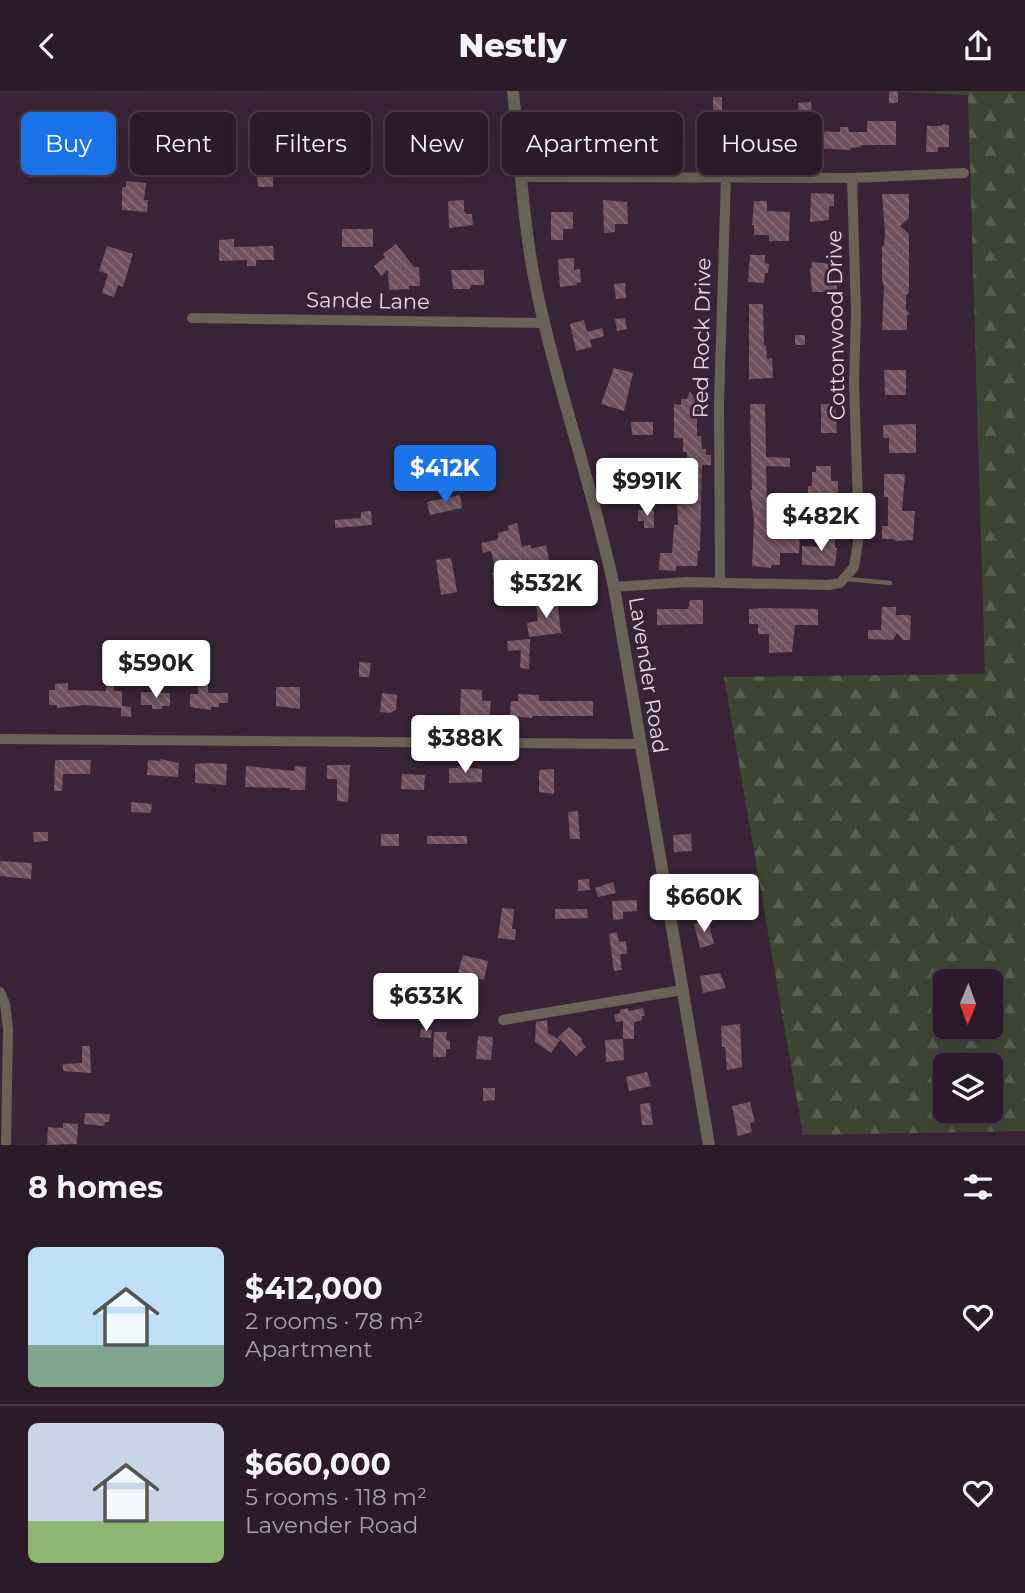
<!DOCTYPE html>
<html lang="en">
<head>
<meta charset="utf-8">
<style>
  body { margin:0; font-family:Montserrat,sans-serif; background:#372835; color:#f1f3f6; height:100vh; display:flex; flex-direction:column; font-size:26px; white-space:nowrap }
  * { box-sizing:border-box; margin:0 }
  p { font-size:23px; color:#a6a1a8 }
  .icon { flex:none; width:38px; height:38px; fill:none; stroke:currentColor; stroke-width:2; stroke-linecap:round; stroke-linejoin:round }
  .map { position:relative; height:1054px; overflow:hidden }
  .drawer { display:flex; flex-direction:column; background:#2b1b29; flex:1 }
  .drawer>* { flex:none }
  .banner { position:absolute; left:21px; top:21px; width:984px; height:63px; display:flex; gap:14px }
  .needle { width:46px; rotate:181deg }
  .fabs { position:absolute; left:933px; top:878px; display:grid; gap:14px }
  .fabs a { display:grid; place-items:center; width:70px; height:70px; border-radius:10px; background:#2b1b29; box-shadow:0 7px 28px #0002,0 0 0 2px #473946; font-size:35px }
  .price { position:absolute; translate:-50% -60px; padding:0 16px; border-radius:7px; background:#fff; color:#222; font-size:23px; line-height:46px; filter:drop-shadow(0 2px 4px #0008) }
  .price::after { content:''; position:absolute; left:50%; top:42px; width:21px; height:16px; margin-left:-10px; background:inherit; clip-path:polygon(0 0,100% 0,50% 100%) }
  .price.selected { background:#1a73e8; color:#fff }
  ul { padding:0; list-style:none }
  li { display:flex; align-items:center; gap:21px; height:175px; padding:0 28px }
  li+li { border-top:2px solid #473946 }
  li span { display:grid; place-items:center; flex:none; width:196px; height:140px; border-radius:10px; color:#555 }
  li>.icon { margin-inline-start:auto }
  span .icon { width:84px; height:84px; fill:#fffc; stroke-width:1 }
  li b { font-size:30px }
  h2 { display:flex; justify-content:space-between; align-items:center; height:84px; padding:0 28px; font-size:30px }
  .tag { padding:0 24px; border-radius:10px; background:#2b1b29; box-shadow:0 7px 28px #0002,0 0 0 2px #473946; font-size:24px; line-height:63px }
  .tag.selected { background:#1a73e8; color:#fff }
  header { display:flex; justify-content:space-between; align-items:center; height:91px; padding:0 28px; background:#2b1b29; font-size:32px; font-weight:800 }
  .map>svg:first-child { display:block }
</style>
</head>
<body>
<header><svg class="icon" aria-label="back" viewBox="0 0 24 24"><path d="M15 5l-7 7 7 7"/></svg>Nestly<svg class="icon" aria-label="share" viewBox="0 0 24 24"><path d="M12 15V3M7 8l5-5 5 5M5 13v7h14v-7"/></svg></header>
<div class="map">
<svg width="1025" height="1054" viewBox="0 0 1025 1054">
  <defs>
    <pattern id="forest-firs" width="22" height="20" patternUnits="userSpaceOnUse" patternTransform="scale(1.75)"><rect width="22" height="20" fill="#3d4532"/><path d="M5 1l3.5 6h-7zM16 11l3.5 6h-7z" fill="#595f50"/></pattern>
    <pattern id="building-back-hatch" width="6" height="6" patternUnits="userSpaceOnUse" patternTransform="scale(1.75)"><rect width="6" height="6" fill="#70525f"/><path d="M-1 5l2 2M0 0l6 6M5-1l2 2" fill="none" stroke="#846a76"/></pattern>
  </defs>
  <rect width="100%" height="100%" fill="#392437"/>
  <!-- forest -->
  <path fill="url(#forest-firs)" fill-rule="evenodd" d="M881 0H1025V1040L803 1044 724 586 985 583 968 4ZM945 891H990V936H945ZM945 975H990V1020H945Z"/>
  <!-- building -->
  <path fill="url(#building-back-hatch)" d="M898 0V12H889V1Z
    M713 6H722V21H713Z
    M811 11 812 23 808 24V40L840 41V36H848L849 41H867V30H896V54H861V56L850 57 851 59 789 56V40H800L798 12Z
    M421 21 430 22 426 58 417 57Z
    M557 24 560 40 543 43 541 26Z
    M668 33 669 41H674L675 68 662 69V65H657L655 34Z
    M944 33 949 35V56H938V61H926L927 35H940Z
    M717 36H737V42H747V58H717Z
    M632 47 633 57 622 58 621 48Z
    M593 49 594 59 582 60 581 51Z
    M273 85V96H258L257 86Z
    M126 90 146 92 144 109H148L147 121 122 119V96H126Z
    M811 102 834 103V115H829V129L810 131Z
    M882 103H909V127L900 135 909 143V201L906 204V219L910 223 907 224V239H882L884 195 882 189V155H884L885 142Z
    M464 109V120L467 123H472L473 134 449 137 448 110Z
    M603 109 627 111 628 133H615V141L604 142Z
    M754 110H767V120L790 121 789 150H769V144H754V134H752Z
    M551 121H573V138H563V149H551Z
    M342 138H373V156H342Z
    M234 148V156L273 155 274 169H256V175H247V169L219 170V149Z
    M396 153 414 176H419L420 195H409V198L389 199 388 179 381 185 374 175 385 166 383 163Z
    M107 155 133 163 123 196 118 194 114 206 102 202 108 183 99 180Z
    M750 164H765V172L769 173 768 182H765L764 192 748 191Z
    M574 167V179L580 178 581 191 576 192 577 194 560 196 558 168Z
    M812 171 832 173V188H837V201H812L810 177H812Z
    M451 179H484V194H471L470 198H453Z
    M625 192 626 207 616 208 614 193Z
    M749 213H763L764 255H766L767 268 772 267 773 287 749 288Z
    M625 227 627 238 617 240 615 228Z
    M584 229 587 241 602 237 604 245 590 249 592 256 576 260 570 233Z
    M795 244H805V254H795Z
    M614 277 633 282 624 320 601 313Z
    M884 279H906V304H885Z
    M690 300 695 309H701V323H697V345H701L702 358H706V364H711V374H702L700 460H698L697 475H676V480L659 479 660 462H672L674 434H678L677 404H681V390H685L687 379V361H683V347H674V313L681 314V308H687Z
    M750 313H765L766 366 790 367V376L766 375 768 444 800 445 799 462H780V474H771V477L752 475 754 429 750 399H752Z
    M821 313H835L837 342H821Z
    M631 331H653V344H632Z
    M916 333V362H889V347H883V334Z
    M634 368 640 387 633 389 635 397 617 402 612 385 615 384 612 375Z
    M816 375H831V390H838V403H808V395H812V381H816Z
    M884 383H905L902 420H915L913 449 896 450 893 448H882V435H888V406H884Z
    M460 404 462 417 430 424 427 411Z
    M638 419H654V437H644V430H638Z
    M371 420 372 434 335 437V429L361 427V421Z
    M517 432 522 456 530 454 531 458 546 454 549 469 505 480 509 497 496 500 492 482 496 481 491 460 483 462 481 452 496 449 499 446 498 442 509 439 508 435Z
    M821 445H835V457H837L835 475 802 474V455L821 456Z
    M451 467 457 501 441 504 436 469Z
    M557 508 561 542 529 546 527 532 538 530 536 511Z
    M690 509H703V533L657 534V518H688Z
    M882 516H896V524H911L910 549H903L897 542 893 549 868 548V539H881Z
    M763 517 818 518V534H795L792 561 769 562V543H758V533H749V518Z
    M530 548 529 578 520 577 521 559 508 560 507 550Z
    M184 565H202V577H185Z
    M359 571 371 572 369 586H359Z
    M106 590H114V600H122V615L131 616V626L121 625V617L85 614 57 617V614H49V599H55V593L68 592V599L106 600Z
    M198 591H208V602H228V612H219V616H211V619L190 616V603H198Z
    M276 596H300V618L276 615Z
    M461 598 482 599V610H491L490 624H481V626L460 624Z
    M141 601 170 602V615H162V618H152V614H141Z
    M382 602 397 604 396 619 390 622 380 621Z
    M518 603 539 604V610H593V625H532V627L510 625 511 610H518Z
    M160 668 179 672 178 686 147 684 148 669 160 670Z
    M55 669H91L90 683H63L62 700H54Z
    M207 672 227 673 226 694 195 692V673Z
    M327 674H350L348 711 337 710V688H327Z
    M246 675 294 680 295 675 306 676 305 699H290V697L245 696Z
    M457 675 482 678V691L449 692V677H458Z
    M554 678V703L539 701V679Z
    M402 683 425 684 424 699 401 698Z
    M131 711 152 713 151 722 131 721Z
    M578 720 580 748H570L568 721Z
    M33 741H48V750L34 751Z
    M381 743H399V755H381Z
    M691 743 692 760 674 761 673 744Z
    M427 745H467V753H427Z
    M0 770 32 772 31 788 0 785Z
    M589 788 590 799 578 800V789Z
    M613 791 616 802 598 806 595 797Z
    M695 802V814H685L684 803Z
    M637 809V820L623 821V828L613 829 612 810Z
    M502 817 514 818 512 838H516L515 849 498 847Z
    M555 818H587L588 827 555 828Z
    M708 829 714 853 700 857 694 833Z
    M617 841 619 851 626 850 627 863H620L622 879 614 880 609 843Z
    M463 864 488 870 484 889 458 882Z
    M720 882 726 897 703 902 700 885Z
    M628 917 629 920 643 917 645 925H642V929L634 931V948H623V930L616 931 614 924 620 922V919Z
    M547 929 548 942 560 949 551 962 535 951 536 931Z
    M740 933 742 976 727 979 725 956H722L721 935Z
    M569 936 582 948 581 950 586 956 576 965 558 946Z
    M421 938 432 939 431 947 420 946Z
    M434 941H447L446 949 450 950V958H446V966H433Z
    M478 945 493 946 491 969 476 968Z
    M623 948 624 969 606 971 605 949Z
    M82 955H90L91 982 63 980V973L82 972Z
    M647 981 651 995 629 1000 626 986Z
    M483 997H495V1009L483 1010Z
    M750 1011 755 1031 750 1032 752 1041 738 1045 732 1015Z
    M650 1012 653 1034H642L640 1013Z
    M85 1022 110 1023 109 1031H105L104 1035 84 1033Z
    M63 1032 78 1033 77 1053 47 1054 48 1036 63 1037Z"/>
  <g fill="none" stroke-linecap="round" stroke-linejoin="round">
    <!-- service -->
    <path stroke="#6a6257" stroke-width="4.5" d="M847 488 890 492"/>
    <!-- minor -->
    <path stroke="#6a6257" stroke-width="10" d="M522 86 852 87 964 82
      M192 227 544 232
      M720 492 719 312 726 87
      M614 496 686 491 828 494 840 492 854 476 859 445 854 291 856 223 852 87
      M0 648 639 653
      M0 901 5 913 8 938 6 1054
      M503 929 682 899"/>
    <!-- tertiary -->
    <path stroke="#6a6257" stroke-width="12" d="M513 0C520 67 523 136 537 201 558 301 593 396 614 496L709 1054"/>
  </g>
  <g text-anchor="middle" stroke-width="6" stroke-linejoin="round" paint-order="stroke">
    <!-- street labels -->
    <g font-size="21" fill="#e6d8e4" stroke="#392437">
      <text transform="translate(368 210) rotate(1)" y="7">Sande Lane</text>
      <text transform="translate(836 234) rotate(-91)" y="7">Cottonwood Drive</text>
      <text transform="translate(702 247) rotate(-89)" y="7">Red Rock Drive</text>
      <text transform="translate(648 584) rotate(81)" y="7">Lavender Road</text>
    </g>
  </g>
</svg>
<div class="fabs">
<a><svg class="needle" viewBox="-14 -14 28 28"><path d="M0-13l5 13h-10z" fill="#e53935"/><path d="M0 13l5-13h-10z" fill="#a6a1a8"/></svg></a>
<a><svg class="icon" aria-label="layers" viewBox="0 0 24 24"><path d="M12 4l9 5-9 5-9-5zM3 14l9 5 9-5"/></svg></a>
</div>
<b class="price selected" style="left:445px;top:414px">$412K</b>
<b class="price" style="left:647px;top:427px">$991K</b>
<b class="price" style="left:821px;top:462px">$482K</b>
<b class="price" style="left:546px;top:529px">$532K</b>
<b class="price" style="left:156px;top:609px">$590K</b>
<b class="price" style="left:465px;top:684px">$388K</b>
<b class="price" style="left:704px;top:843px">$660K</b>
<b class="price" style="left:426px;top:942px">$633K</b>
<div class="banner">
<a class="tag selected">Buy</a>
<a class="tag">Rent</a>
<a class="tag">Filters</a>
<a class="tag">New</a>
<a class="tag">Apartment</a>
<a class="tag">House</a>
</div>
</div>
<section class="drawer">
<h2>8 homes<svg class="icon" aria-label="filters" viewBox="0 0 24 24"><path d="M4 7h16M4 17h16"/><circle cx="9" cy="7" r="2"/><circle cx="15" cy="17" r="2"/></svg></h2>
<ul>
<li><span style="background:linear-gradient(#bfe0f5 70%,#7fa58c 0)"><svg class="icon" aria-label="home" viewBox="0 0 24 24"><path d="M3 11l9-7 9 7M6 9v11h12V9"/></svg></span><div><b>$412,000</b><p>2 rooms · 78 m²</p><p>Apartment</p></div><svg class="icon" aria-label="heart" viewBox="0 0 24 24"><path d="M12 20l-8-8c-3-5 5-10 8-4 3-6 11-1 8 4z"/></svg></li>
<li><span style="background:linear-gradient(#c9d6e8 70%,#8fb573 0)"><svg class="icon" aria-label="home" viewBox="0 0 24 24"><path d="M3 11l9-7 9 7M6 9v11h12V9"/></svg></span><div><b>$660,000</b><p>5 rooms · 118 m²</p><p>Lavender Road</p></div><svg class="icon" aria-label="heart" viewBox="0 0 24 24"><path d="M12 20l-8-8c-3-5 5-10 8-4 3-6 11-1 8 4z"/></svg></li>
</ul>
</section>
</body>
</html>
